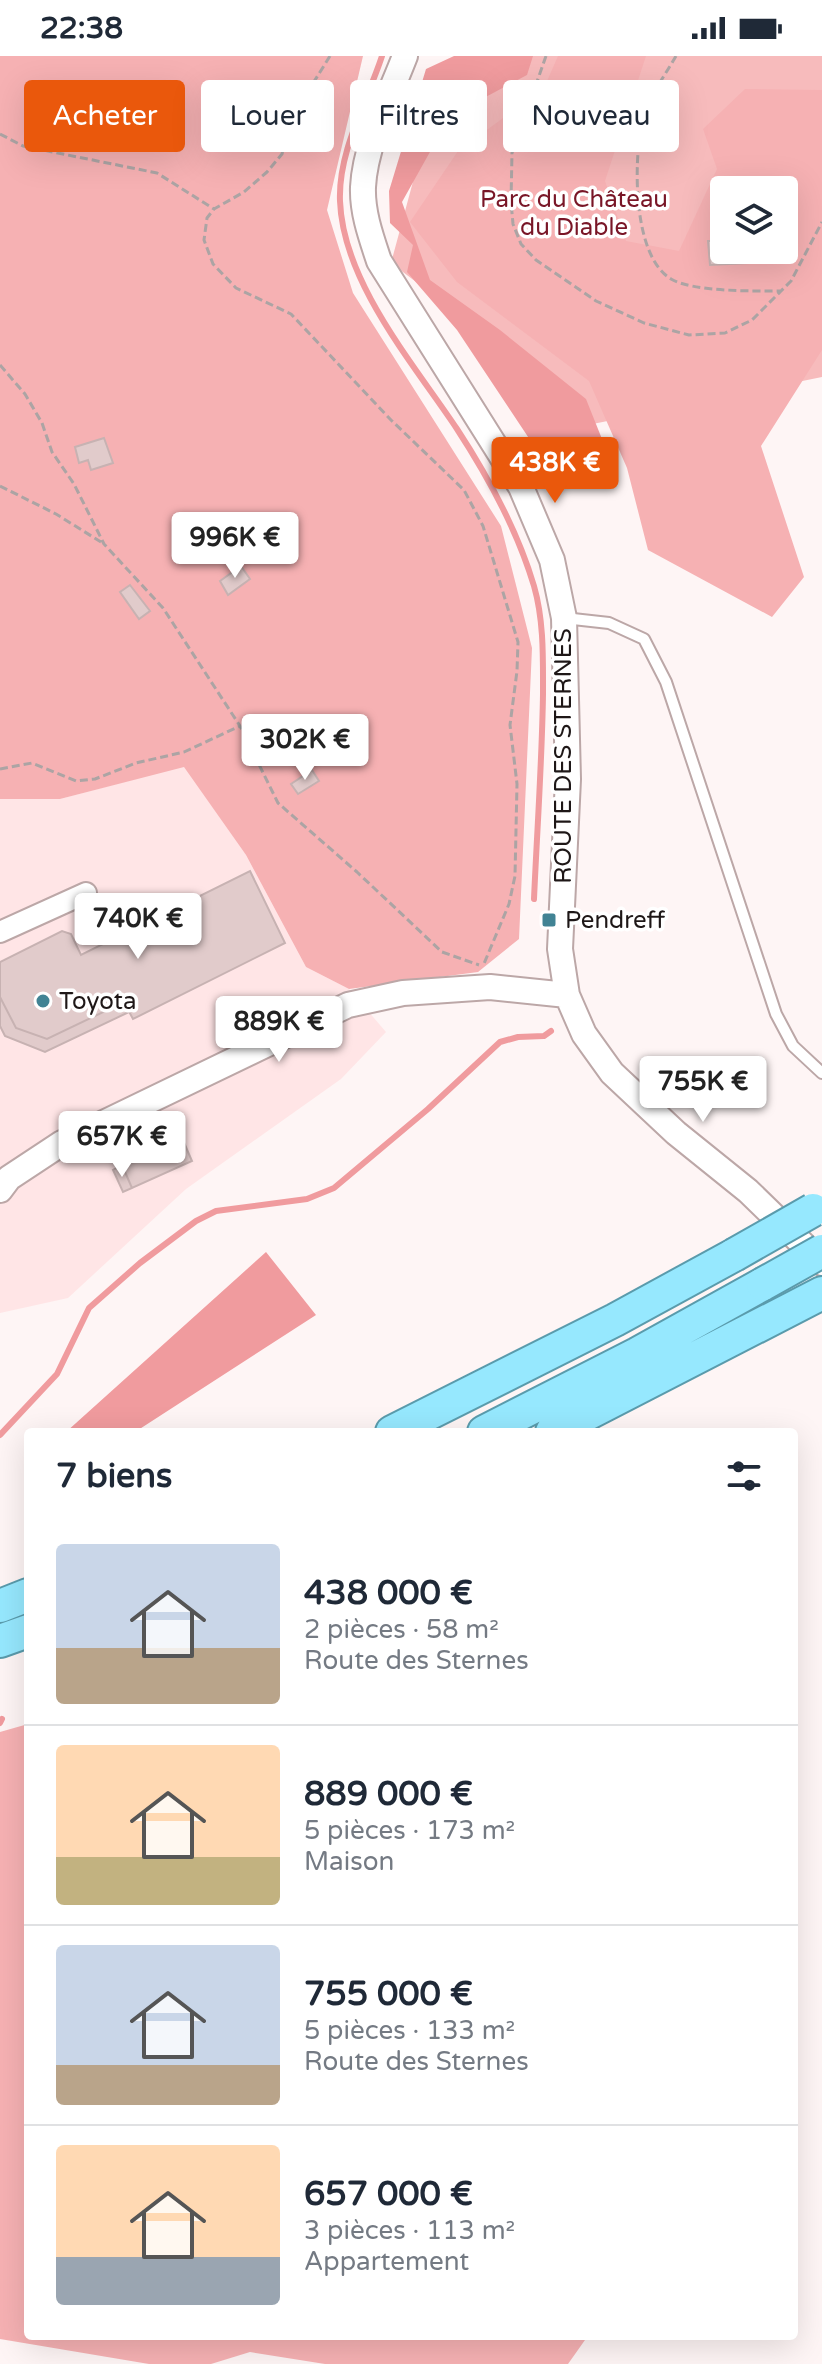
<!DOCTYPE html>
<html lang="fr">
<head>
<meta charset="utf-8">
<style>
  body { margin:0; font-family:"Varela Round",sans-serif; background:#f2f2f3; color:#1f2937; height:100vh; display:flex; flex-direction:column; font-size:30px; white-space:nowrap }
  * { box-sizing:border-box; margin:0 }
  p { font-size:26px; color:#747a83 }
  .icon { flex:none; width:44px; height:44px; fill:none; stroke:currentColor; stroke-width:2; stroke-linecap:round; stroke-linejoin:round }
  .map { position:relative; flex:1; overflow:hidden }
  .drawer { position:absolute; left:24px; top:1372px; width:774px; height:912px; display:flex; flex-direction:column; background:#fff; border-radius:8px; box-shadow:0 8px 32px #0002 }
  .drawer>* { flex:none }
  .top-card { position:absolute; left:24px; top:24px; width:774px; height:72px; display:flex; gap:16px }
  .fabs { position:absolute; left:710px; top:120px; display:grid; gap:16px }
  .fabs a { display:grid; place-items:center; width:88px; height:88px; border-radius:8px; background:#fff; box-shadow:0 8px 32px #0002; font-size:40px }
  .price { position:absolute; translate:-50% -68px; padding:0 18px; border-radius:8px; background:#fff; color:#222; font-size:26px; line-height:52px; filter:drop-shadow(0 2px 4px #0008) }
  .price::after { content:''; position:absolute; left:50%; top:48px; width:24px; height:18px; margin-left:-12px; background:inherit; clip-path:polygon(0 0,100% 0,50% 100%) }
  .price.current { background:#ea580c; color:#fff }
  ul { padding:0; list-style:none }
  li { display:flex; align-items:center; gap:24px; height:200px; padding:0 32px }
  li+li { border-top:2px solid #e0e1e3 }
  li span { display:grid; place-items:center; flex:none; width:224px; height:160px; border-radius:8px; color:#555 }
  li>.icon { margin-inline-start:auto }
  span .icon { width:96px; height:96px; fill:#fffc; stroke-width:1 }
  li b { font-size:34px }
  h2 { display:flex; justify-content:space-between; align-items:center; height:96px; padding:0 32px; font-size:34px }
  .tag { padding:0 28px; border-radius:8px; background:#fff; box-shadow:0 8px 32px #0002; font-size:28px; line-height:72px }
  .tag.current { background:#ea580c; color:#fff }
  .status { display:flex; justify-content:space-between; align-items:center; height:56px; padding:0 40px; background:#fff; direction:ltr }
  .status svg { height:22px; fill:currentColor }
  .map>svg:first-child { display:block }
</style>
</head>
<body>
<div class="status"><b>22:38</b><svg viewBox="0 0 49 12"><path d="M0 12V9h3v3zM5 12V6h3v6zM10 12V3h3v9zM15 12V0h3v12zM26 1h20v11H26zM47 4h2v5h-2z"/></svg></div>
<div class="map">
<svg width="822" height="2308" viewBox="0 0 822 2308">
  <rect width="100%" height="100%" fill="#fef5f5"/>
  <!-- built -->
  <path fill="#ffe5e6" d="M184 710 246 799 306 911 349 933 386 976 341 1023 186 1133 68 1242 0 1257V743H60Z"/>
  <!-- green -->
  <path fill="#f7bbbc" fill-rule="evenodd" d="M520 0H822V321L583 370 543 322 391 207 421 96 450 60ZM724 134H784V194H724Z"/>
  <!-- forest -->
  <path fill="#f6b1b3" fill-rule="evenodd" d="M0 0H363L327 154 353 237 501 470 532 592 519 883 478 916 349 933 306 911 246 799 184 711 60 743H0Z
    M558 0H646L605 125 626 185 679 195 717 113 703 73 745 33 822 34V294L761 390 804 521 772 561 648 494 627 412 589 325 457 226 410 166 458 95 544 32ZM724 134H784V194H724Z
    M28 1668V2280H584L585 2284 568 2308H325L250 2296 211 2308H149L0 2283V1676Z"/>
  <!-- water -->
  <path fill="#f09b9e" d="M454 0H533L527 19 450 60 402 146 430 224 500 274 586 343 608 398 592 423H556L457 274 407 216 413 189 390 167 389 135 426 13Z
    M266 1196 316 1259 135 1376H66Z"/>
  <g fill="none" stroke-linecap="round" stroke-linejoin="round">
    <!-- stream -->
    <path stroke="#f09b9e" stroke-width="6" d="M382 0C367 46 338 95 340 145 343 226 413 307 457 373 489 422 517 473 534 530 544 565 543 602 543 638 542 706 537 775 534 843
      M0 1379 57 1318 89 1252 140 1207 196 1165 216 1155 307 1143 334 1132 428 1053 500 986 518 981 544 980 551 975
      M0 1667 2 1663"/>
  </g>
  <!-- building -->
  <path fill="#e1cbcb" stroke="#c7b2b2" stroke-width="2" d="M708 185H719V193L770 194V206L710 209Z
    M104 382 113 407 91 414 88 404 79 407 75 391Z
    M214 468 222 479 203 493 195 482Z
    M241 510 250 523 228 539 220 525Z
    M130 529 150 555 139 563 120 536Z
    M312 714 319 725 298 738 291 728Z
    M250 815 285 887 133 963 124 946 47 983 16 972 0 941V906L62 875 71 878 81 899Z
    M0 941 16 972 47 983 124 946 129 956 45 996 5 980 0 970Z
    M182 1082 192 1105 132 1132 122 1109Z
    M122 1109 132 1132 123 1136 113 1114Z"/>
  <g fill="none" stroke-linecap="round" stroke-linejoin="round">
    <defs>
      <path id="service" d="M564 562 609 567 644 583 666 626 776 958 793 990 822 1017"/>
      <path id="minor" d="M0 876 86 837"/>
      <path id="tertiary" d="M405 0C390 39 365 89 363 131 362 156 371 181 379 205L521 431 552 504 564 562 568 723 560 893 567 939 584 978 612 1017 676 1077 748 1135 822 1207
        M0 1134 9 1122 62 1087 348 949 403 937 490 931 567 939"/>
      <path id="trunk" d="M392 1376 615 1264 734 1199
        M484 1376 637 1298 763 1228
        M552 1376 822 1237
        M0 1550 28 1539
        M0 1585 28 1575"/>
    </defs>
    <!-- service casing -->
    <use href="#service" stroke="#bca7a7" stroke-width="14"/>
    <!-- minor casing -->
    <use href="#minor" stroke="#bca7a7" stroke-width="24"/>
    <!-- tertiary casing -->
    <use href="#tertiary" stroke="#bca7a7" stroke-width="28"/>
    <!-- trunk casing -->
    <use href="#trunk" stroke="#5a9bac" stroke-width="36"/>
    <!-- path -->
    <path stroke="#aca4a4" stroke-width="3" stroke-dasharray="8 4" stroke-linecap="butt" d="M330 0 292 61 282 98 267 116 244 136 214 153 207 162 204 184 213 208 236 232 291 258 391 364 464 434 483 470 518 586 517 615 510 669 517 728 515 820 509 848 483 910
      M546 0 512 97 511 146 513 168 521 188 536 204 596 245 644 267 689 279 725 277 752 264 781 235
      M676 0C663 23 645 45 641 72 634 110 633 200 671 223 693 236 754 235 781 235L791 225 822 166
      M0 78 23 90 157 117 214 153
      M0 309 25 338 42 367 52 396 74 428 104 488 163 552 240 670 278 747 357 816 442 896 479 909
      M0 430 56 458 101 486
      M0 713 32 707 76 725 95 723 136 707 184 696 240 670"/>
    <!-- service -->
    <use href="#service" stroke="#fff" stroke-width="10"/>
    <!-- minor -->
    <use href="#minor" stroke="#fff" stroke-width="20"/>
    <!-- tertiary -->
    <use href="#tertiary" stroke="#fff" stroke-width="24"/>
    <!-- trunk -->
    <use href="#trunk" stroke="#96e8fe" stroke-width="32"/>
    <defs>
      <path id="trunk-bridge" d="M734 1199 813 1154
        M763 1228 822 1195"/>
    </defs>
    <!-- trunk-bridge casing -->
    <use href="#trunk-bridge" stroke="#5a9bac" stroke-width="36" stroke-linecap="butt"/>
    <!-- trunk-bridge -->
    <use href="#trunk-bridge" stroke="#96e8fe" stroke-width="32"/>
  </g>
  <!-- markers -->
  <g fill="#418394" stroke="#fff" stroke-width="3">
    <rect x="541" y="856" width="16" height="16" rx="4"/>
    <circle cx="43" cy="945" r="8"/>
  </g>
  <g text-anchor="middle" stroke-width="7" stroke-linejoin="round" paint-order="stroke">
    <!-- park labels -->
    <g font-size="24" fill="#791627" stroke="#fff">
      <text x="574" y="151">Parc du Château<tspan x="574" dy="28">du Diable</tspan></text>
    </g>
    <!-- street labels -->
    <g font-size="24" fill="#1e1717" stroke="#fff">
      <text transform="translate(563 700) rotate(-90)" y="8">ROUTE DES STERNES</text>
    </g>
    <!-- poi labels -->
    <g font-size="24" fill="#1e1717" stroke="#fff" text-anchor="start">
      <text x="565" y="872">Pendreff</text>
      <text x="59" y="953">Toyota</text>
    </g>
  </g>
</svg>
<div class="fabs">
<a><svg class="icon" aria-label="layers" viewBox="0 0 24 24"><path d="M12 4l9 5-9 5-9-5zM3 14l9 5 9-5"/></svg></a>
</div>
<b class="price current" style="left:555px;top:449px">438K €</b>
<b class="price" style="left:235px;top:524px">996K €</b>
<b class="price" style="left:305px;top:726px">302K €</b>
<b class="price" style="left:138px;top:905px">740K €</b>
<b class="price" style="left:279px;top:1008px">889K €</b>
<b class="price" style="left:703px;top:1068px">755K €</b>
<b class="price" style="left:122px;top:1123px">657K €</b>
<div class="top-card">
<a class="tag current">Acheter</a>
<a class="tag">Louer</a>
<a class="tag">Filtres</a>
<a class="tag">Nouveau</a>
</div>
<section class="drawer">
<h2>7 biens<svg class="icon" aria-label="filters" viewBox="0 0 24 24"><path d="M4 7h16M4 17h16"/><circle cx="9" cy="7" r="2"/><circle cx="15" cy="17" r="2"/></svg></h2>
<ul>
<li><span style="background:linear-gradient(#c9d6e8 65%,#b9a48a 0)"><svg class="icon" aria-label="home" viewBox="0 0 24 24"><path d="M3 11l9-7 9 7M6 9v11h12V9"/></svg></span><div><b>438 000 €</b><p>2 pièces · 58 m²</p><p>Route des Sternes</p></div></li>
<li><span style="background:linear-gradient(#ffd9b3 70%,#c2b280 0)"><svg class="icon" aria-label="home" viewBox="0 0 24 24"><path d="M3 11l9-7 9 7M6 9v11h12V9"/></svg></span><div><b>889 000 €</b><p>5 pièces · 173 m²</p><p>Maison</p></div></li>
<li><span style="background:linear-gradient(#c9d6e8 75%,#b9a48a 0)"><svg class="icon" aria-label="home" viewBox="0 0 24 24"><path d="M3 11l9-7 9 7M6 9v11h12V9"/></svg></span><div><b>755 000 €</b><p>5 pièces · 133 m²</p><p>Route des Sternes</p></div></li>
<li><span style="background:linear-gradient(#ffd9b3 70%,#9aa5b1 0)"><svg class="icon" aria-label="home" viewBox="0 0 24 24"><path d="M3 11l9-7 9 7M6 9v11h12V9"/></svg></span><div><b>657 000 €</b><p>3 pièces · 113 m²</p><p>Appartement</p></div></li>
</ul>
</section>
</div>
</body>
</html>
